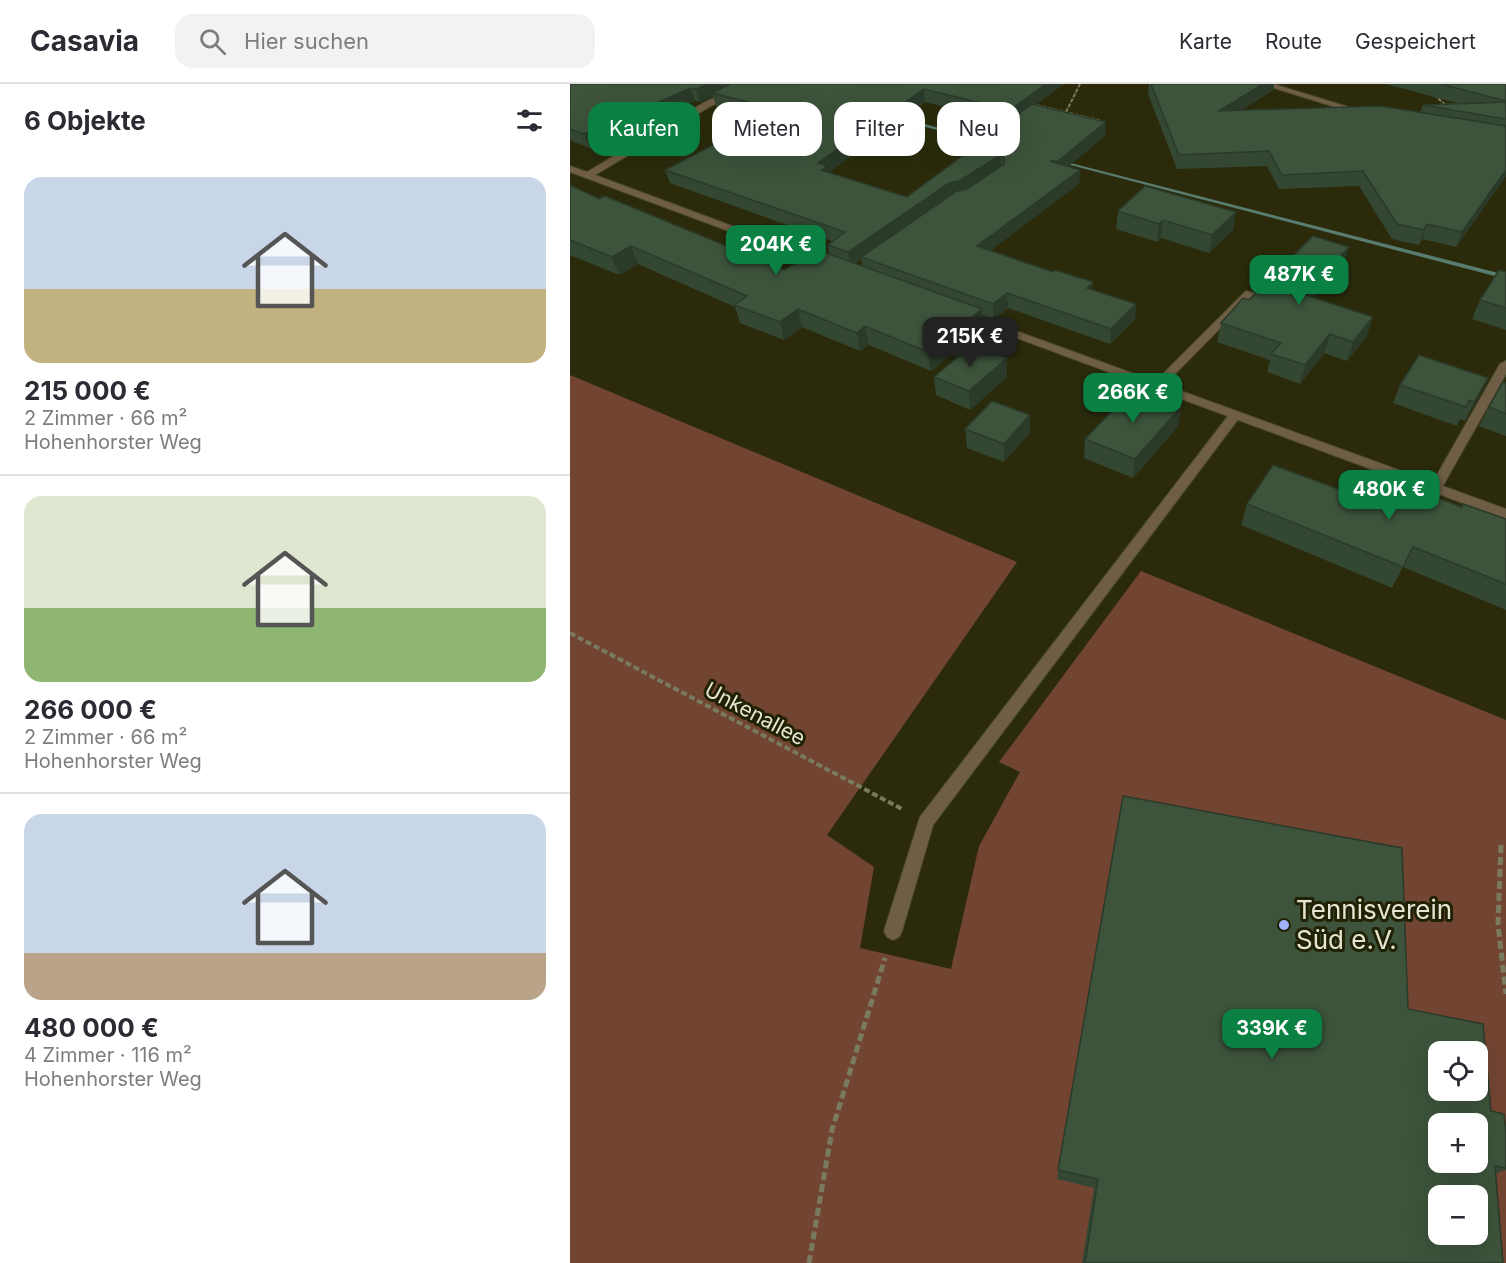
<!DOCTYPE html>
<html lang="de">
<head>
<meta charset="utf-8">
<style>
  body { margin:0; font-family:Inter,sans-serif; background:#f2f2f3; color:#2b2b33; height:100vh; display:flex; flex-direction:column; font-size:22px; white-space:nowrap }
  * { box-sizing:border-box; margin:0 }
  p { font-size:20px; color:#7c7c81 }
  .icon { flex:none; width:33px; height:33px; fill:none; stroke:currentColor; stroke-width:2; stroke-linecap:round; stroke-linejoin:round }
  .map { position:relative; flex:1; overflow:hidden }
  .sheet { display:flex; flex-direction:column; background:#fff; width:570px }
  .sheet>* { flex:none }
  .banner { position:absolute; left:18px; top:18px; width:570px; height:54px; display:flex; gap:12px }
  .fabs { position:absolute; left:858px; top:957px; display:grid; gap:12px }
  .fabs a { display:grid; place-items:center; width:60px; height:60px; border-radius:12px; background:#fff; box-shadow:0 6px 24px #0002; font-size:30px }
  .price { position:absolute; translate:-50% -51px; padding:0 14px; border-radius:12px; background:#0b8043; color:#fff; font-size:20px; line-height:39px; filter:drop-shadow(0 2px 3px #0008) }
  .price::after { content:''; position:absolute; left:50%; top:36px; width:18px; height:14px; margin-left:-9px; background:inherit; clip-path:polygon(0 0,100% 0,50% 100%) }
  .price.active { background:#222; color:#fff }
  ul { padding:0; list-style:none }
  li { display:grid; align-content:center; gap:12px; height:318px; padding:0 24px }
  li+li { border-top:2px solid #e1e1e2 }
  li span { display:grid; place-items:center; height:186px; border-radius:18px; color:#555 }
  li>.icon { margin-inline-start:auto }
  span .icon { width:108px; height:108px; fill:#fffc; stroke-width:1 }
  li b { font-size:26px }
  h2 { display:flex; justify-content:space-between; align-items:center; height:72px; padding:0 24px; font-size:26px }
  .chip { padding:0 21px; border-radius:18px; background:#fff; box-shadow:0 6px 24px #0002; font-size:21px; line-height:54px }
  .chip.active { background:#0b8043; color:#fff }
  header { display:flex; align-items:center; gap:36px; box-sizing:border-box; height:84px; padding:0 30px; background:#fff; border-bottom:2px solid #e1e1e2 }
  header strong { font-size:28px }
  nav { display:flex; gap:33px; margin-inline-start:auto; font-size:21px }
  .search { width:420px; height:54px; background:#f2f2f3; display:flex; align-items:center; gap:15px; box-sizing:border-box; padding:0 21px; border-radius:18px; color:#7c7c81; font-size:22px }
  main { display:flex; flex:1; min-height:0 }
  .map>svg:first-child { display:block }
</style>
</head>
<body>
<header>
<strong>Casavia</strong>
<div class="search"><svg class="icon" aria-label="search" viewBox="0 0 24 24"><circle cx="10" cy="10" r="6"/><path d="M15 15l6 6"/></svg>Hier suchen</div>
<nav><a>Karte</a><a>Route</a><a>Gespeichert</a></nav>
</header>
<main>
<section class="sheet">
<h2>6 Objekte<svg class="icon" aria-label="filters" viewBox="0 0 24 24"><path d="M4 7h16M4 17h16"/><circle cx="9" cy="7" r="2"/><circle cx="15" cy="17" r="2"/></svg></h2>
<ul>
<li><span style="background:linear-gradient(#c9d6e8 60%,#c2b280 0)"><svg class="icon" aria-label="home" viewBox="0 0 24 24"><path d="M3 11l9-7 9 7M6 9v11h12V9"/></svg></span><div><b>215 000 €</b><p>2 Zimmer · 66 m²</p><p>Hohenhorster Weg</p></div></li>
<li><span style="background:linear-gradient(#dfe7d0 60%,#8fb573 0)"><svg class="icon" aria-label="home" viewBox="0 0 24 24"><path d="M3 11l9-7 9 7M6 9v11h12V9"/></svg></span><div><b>266 000 €</b><p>2 Zimmer · 66 m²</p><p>Hohenhorster Weg</p></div></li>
<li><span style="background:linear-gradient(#c9d6e8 75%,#b9a48a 0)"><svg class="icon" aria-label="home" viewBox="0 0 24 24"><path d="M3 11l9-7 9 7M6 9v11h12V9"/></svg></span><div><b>480 000 €</b><p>4 Zimmer · 116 m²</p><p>Hohenhorster Weg</p></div></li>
</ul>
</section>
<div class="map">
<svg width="936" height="1179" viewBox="0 0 936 1179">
  <rect width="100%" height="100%" fill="#2b2b0c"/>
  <!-- green -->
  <path fill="#724532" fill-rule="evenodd" d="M0 291 447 478 257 751 304 783 290 864 381 885 409 762 450 688 429 678 571 487 936 636V1179H0ZM868 968H908V1006H868ZM868 1040H908V1078H868ZM868 1112H908V1150H868Z"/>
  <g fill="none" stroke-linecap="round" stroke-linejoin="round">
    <!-- stream -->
    <path fill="#587c6f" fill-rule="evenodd" d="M314 30H318L432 61 427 62 314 32Z
      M485 75 936 191V195L485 77Z"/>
    <defs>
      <path id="lane" d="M676 207 685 209 591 304H583V300Z
        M936 277V290L871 405 869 408H861L859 405 930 280Z
        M665 327 671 331 669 334 363 741 332 847 329 853 323 856 317 853 314 847 350 733 661 328Z"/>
      <path id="street" d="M176 0H186L141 22 25 91 256 177V181H250L0 88V82L17 88 135 18Z
        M691 0H703L798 29 791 31Z
        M394 228 936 425V435L390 233 389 231Z"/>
    </defs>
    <!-- lane casing -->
    <use href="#lane" stroke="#49492c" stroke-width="2"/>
    <!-- street casing -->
    <use href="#street" stroke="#49492c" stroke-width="2"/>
    <!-- path-far2 -->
    <path stroke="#797a60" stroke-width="2" stroke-dasharray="4 1.5" stroke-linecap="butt" d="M864 11 877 22
      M462 20 532 37
      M496 28 510 0"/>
    <!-- path-far1 -->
    <path stroke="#797a60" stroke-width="4" stroke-dasharray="6 3" stroke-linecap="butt" d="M0 549 332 725"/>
    <!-- path -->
    <path stroke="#797a60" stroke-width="5" stroke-dasharray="8 4" stroke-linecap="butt" d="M931 761 928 840 936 910
      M239 1179 262 1046 315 874"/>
    <!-- lane -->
    <use href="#lane" fill="#6f5e45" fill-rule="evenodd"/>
    <!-- street -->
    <use href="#street" fill="#6f5e45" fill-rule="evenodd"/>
  </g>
  <!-- wall -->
  <path fill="#344733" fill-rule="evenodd" d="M0 0H494L465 21 535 52 498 82 510 86 509 100 421 166 522 206 566 220 565 235 540 260 438 224 424 235 413 231V244L361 287 299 261 290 267 232 243 214 256 170 239 165 223 68 180 49 191 0 171V101L29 115 215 186 259 170 258 161 262 157 100 99 95 86 194 35 146 22 143 12 130 18 125 17 19 64 0 56ZM355 18 437 38 337 113 259 88ZM291 175 293 182 285 179Z
    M579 0H704L703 6 670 27 850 28 853 21 887 19 816 0H936V92L886 163 852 155 849 161 822 155 789 102 709 105 697 82 607 85 578 10Z
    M548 127 666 128 663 146 639 169 591 154 587 158 546 145Z
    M774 181 744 214 797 252 777 277 754 269 730 300 697 288 700 276 647 258 651 239 679 216Z
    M936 188V246L902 235 910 216Z
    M364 293H437L400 326 366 311Z
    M918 294 909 312 895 337 890 335 887 342 823 319 830 301Z
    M936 299V352L909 342 919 323Z
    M611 323 608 342 563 394 514 374 515 355Z
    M460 331V349L434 378 397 364 395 345Z
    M795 415 891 423 936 435V526L833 483 822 504 671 441 677 420Z
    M553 712 838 925 921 1027 936 1048V1086L926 1089 933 1179H512L524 1104 487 1095Z"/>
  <!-- shaded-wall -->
  <path fill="#2b3a29" d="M138 0H171L142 9 143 12 130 18 126 5Z
    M476 0H494L441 39 440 26Z
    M693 0H704L703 6 647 42 649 27Z
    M121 4 125 17 19 64 14 50Z
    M354 5 355 18 259 88 260 96 254 100 248 79Z
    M536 38 535 52 488 91V77Z
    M430 71 431 85 291 173V175L281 182 278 168 379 99Z
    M510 86 509 100 408 176 407 162Z
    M936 86V92L886 163 892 148Z
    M666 128 663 146 639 169 642 151Z
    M593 136 591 154 587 158 589 140Z
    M857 140 852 155 849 161 854 146Z
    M61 162 68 180 49 191 42 173Z
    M779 163 774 181 730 229 735 211Z
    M523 198 522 213 517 204Z
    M437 209 438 224 424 235 423 220Z
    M566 220 565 235 540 260 541 245Z
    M228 225 232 243 214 256 210 238Z
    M412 225 413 244 361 287 358 268Z
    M803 233 797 252 777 277 783 258Z
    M295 242 299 261 290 267 287 249Z
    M760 250 754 269 730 300 735 281Z
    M437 274V293L400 326 399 307Z
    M918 294 909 312 895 337 904 318Z
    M611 323 608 342 563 394 565 375Z
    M460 331V349L434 378V360Z"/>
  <!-- building -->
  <path fill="#3d533b" stroke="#2b3a29" stroke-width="1.5" fill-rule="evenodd" d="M0 0H138L126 5 121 4 14 50 0 45Z
    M161 0H476L440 26 354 5 248 79 258 82 251 86 337 113 462 20 536 38 488 77H480L510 86 407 162 483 188 485 186 523 198 517 204 566 220 541 245 437 209 423 220 291 173 387 107 397 105 434 80V73L430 71 389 97 379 99 278 168 258 161 275 148 95 86 210 26 142 9Z
    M581 0H693L649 27 810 22 936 42V86L892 148 857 140 854 146 827 140 793 87 712 91 699 67 609 71Z
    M871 0H936V17Z
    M936 18V35L853 21Z
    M0 101 29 115 35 112 215 186 245 165 412 225 358 268 295 242 287 249 228 225 210 238 164 221 177 212 61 162 42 173 0 156Z
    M575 102 666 128 642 151 593 136 589 140 548 127Z
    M743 152 779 163 735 211 803 233 783 258 760 250 735 281 701 270 711 259 651 239 673 214 679 216Z
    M929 186 936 188V224L910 216Z
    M402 261 437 274 399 307 364 293Z
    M849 271 918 294 904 318 899 316 896 323 830 301Z
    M933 298 936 299V330L919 323Z
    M563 305 611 323 565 375 515 355Z
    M422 317 460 331 434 360 395 345Z
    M703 381 795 415 809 392 892 423 893 420 936 435V500L843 463 833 483 677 420Z
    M553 712 832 764 838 925 913 940 921 1027 934 1030 936 1048V1084L925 1082 933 1179H515L528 1095 488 1086ZM868 968H908V1006H868ZM868 1040H908V1078H868ZM868 1112H908V1150H868Z"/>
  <!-- markers -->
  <circle fill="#a1b2fd" stroke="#212103" stroke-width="2" cx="714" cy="841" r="6"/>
  <g text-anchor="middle" stroke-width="6" stroke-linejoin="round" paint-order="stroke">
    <!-- street labels -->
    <g font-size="21" fill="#e4e5d3" stroke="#212103">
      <text transform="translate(185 630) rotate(28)" y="7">Unkenallee</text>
    </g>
    <!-- near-poi labels -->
    <g font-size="26" fill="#e4e5d3" stroke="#212103" text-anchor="start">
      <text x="726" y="835">Tennisverein<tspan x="726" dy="30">Süd e.V.</tspan></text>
    </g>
  </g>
</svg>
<div class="fabs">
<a><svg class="icon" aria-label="locate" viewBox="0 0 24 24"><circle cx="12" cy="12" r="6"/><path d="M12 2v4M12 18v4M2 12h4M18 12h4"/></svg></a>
<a>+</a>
<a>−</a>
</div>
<b class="price" style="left:206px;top:192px">204K €</b>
<b class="price" style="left:729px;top:222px">487K €</b>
<b class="price active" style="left:400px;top:284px">215K €</b>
<b class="price" style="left:563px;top:340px">266K €</b>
<b class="price" style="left:819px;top:437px">480K €</b>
<b class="price" style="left:702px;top:976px">339K €</b>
<div class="banner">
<a class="chip active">Kaufen</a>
<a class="chip">Mieten</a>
<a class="chip">Filter</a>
<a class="chip">Neu</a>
</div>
</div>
</main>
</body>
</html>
